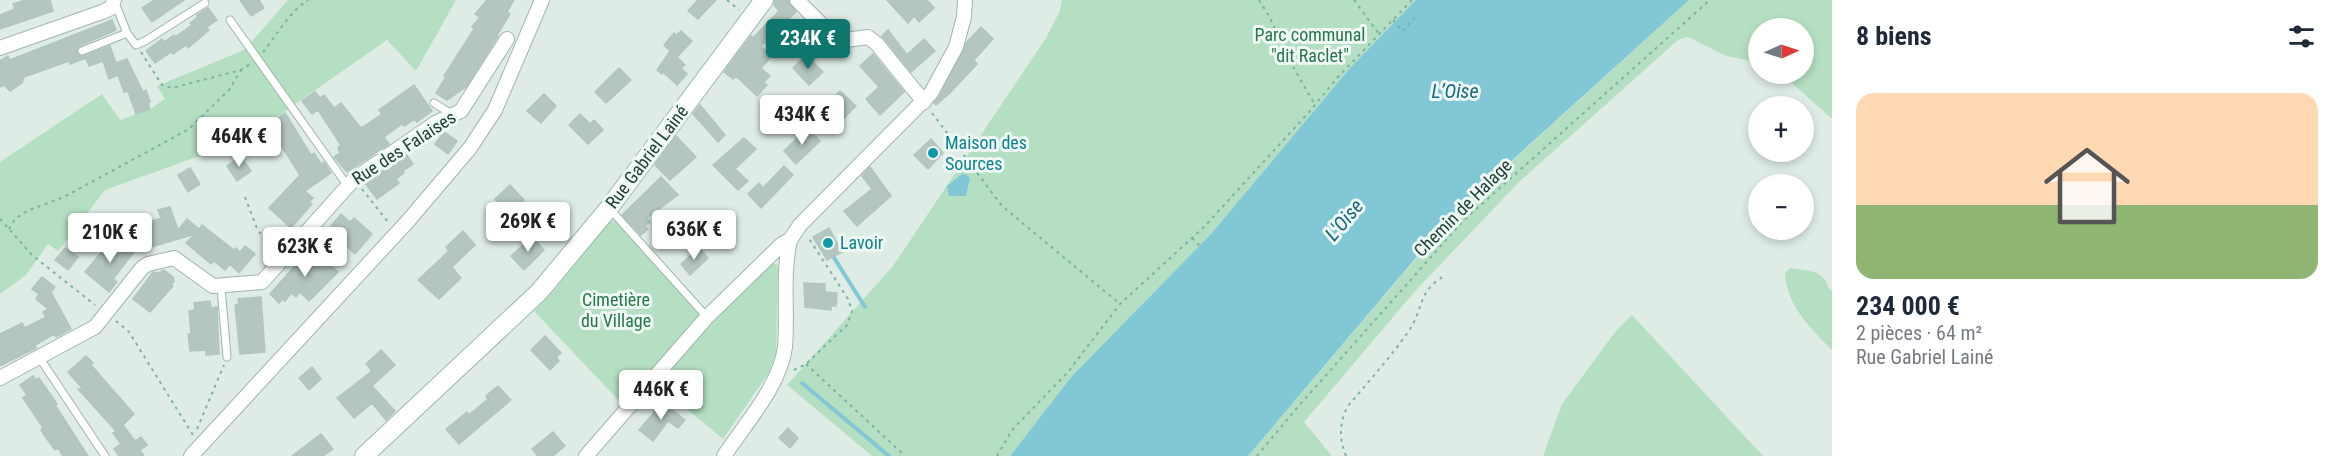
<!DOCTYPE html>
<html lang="fr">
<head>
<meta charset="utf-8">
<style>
  body { margin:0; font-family:"Roboto Condensed",sans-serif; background:#f6f6f7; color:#1f2937; height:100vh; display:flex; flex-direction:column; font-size:22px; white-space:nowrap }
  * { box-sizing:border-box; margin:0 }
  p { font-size:20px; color:#747a83 }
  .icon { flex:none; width:33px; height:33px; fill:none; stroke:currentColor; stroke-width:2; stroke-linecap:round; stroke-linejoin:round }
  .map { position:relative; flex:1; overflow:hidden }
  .side { display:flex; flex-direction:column; background:#fff; width:510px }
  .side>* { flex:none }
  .needle { width:39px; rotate:87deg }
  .controls { position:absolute; left:1748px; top:18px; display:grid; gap:12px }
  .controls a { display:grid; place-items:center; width:66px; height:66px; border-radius:50%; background:#fff; box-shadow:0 3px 9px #0003; font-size:30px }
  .price { position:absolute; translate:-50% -51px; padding:0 14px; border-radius:6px; background:#fff; color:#222; font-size:20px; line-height:39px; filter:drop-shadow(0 2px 3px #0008) }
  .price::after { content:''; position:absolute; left:50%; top:36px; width:18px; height:14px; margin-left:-9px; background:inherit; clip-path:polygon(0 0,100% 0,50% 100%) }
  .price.selected { background:#0f766e; color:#fff }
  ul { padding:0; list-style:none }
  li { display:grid; align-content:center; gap:12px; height:318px; padding:0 24px }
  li+li { border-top:2px solid #e0e1e3 }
  li span { display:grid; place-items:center; height:186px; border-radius:18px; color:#555 }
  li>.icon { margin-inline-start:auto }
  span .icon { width:108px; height:108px; fill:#fffc; stroke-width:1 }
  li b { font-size:26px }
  h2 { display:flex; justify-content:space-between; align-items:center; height:72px; padding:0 24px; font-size:26px }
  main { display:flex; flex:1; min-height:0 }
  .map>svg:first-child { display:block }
</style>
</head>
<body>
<main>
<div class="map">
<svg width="1832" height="456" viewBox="0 0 1832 456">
  <rect width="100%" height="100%" fill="#dfece6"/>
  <!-- green -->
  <path fill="#b5dfc2" d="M288 0H456L416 71 387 40 244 140 105 190 58 251 48 244 26 275 0 294V162L102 94 120 120 150 109 165 99 157 86 244 50Z
    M1062 0H1416L1350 68 1211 234 1072 376 1010 456H872L787 385 893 266 1046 38 1060 11Z
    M1689 0H1832V119L1782 74H1803V28H1758V62L1726 56 1688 37 1678 40 1520 181 1417 289 1304 422 1332 456H1248L1453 215Z
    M616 220 701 316 624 406 534 311 552 293 608 223Z
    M771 262 778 265 776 353 770 371 723 439 656 383Z
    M1790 268C1800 270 1817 269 1824 279 1828 283 1827 287 1832 291V350C1811 329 1787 306 1785 274Z
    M1632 315 1763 456H1543L1562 404 1615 332Z"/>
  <!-- water -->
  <path fill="#81c7d6" d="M1416 0H1689L1453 214 1248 456H1010L1072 376 1211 234 1350 68Z
    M962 174 967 175 970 178 966 196H949L947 186Z"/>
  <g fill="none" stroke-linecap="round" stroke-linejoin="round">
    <!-- stream -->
    <path stroke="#81c7d6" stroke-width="4" d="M833 256 865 307
      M802 383 889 456"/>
  </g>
  <!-- building -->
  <path fill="#b4c6bf" stroke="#b1c6bd" stroke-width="1.5" d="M26 0H50L53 11 0 29V15L15 9 13 4Z
    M154 0H184L152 22 142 8Z
    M240 0H259L264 8 251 16Z
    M487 0H514L507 12 510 14 497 35 498 36 466 87 447 100 436 93 446 77 444 76 474 29 472 27 480 17 475 14Z
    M698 0H716L698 19 688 11Z
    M775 0H788L796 12 761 46 771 57 761 68 770 76 764 82 767 85 757 96 736 76 733 79 724 72 751 36 753 38 779 11 774 5Z
    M887 0H927L934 8 919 22 914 16 908 23Z
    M208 8 217 20 207 27 209 30 188 48 186 45 173 54 171 52 155 63 146 51 162 39 164 42 174 35 175 37 192 25 190 23 198 17 197 15Z
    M112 20 116 30 79 46 77 54 84 56 110 46 116 63 127 59 143 92 146 90 150 102 148 103 150 109 136 114 128 91 124 92 118 75 109 79 103 61 89 66 86 58 70 64 69 61 24 77 22 83 10 91 4 85 0 87V61L8 56 10 60Z
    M981 27 993 39 974 60 977 64 950 93 936 105 934 103 939 97 966 43Z
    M888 30 907 55 924 39 935 51 911 72 882 36Z
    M681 31 692 41 677 57 685 65 681 68 687 74 677 85 663 72 662 74 657 70 670 51 664 45 674 33 676 35Z
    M873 54 904 92 880 115 866 99 879 87 860 66Z
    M806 55 823 72 809 85 793 68Z
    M619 68 631 80 606 103 595 92Z
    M414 85 432 111 417 122 415 119 404 126 402 124 384 137 389 144 347 172 334 157 340 153 338 148 341 145 318 110 312 114 302 101 315 92 320 98 324 95 334 108 341 103 361 128 382 114 379 110Z
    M840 91 856 106 838 124 822 109Z
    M544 94 556 106 541 123 527 111Z
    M700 105 725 135 718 142 693 114Z
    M285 113 311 155 314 153 321 164 324 162 331 173 305 191 313 198 309 202 312 204 291 228 269 208 300 175 272 131 276 129 271 123Z
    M580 114 590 124 594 120 603 130 588 144 569 125Z
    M807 128 820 141 796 164 784 151Z
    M444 132 457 141 448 154 435 144Z
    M676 136 696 157 670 180 655 165Z
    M744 138 756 149 735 169 748 181 738 190 713 165Z
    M931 139 943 153 928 169 914 155Z
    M406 154 413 164 403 171 404 173 396 179 399 183 377 199 365 183Z
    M241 156 251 171 237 181 227 166Z
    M784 166 793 175 761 208 748 194 759 183 763 188Z
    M870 167 891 196 857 226 844 211 872 189 862 176Z
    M190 168 200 184 188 192 178 175Z
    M661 177 678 195 647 218 650 222 645 226 648 229 641 235 622 215Z
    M510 185 524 200 510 214 495 199Z
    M170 207 178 230 187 219 199 229 202 225 234 250 236 248 240 252 245 246 255 254 239 273 230 264 225 270 214 261 211 264 186 243 195 234 141 250 135 232 143 230 141 225 161 218 158 210Z
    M341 214 350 222 354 218 372 234 355 254 332 233 335 230 331 226Z
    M829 228 842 252 827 260 813 237Z
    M463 231 475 245 452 267 461 278 439 299 418 280 449 251 446 247Z
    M115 236 134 252 113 279 117 282 109 292 85 272Z
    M532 237 544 250 524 270 511 256Z
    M65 248 78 257 68 270 55 260Z
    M699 248 708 258 690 275 681 264Z
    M308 251 313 255 315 252 338 272 309 301 300 292 296 297 291 293 285 301 283 299 279 303 270 294Z
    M164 270 173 277 174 281 171 285 173 286 150 312 133 299 153 272 159 273Z
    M42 277 55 287 51 292 71 329 56 337 54 334 35 345 36 348 0 366V334L22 323 25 328 46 317 43 312 48 309 36 299 39 294 32 289Z
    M804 283 825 284V292L837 293 836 306H831V310L805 307Z
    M261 297 265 352 240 354 235 305 239 304 238 299Z
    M210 301 211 308 217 307 219 354 206 355V350L190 351 188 334H191L189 311 195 310 194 303Z
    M545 336 561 353 556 357 559 361 550 370 531 350Z
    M381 350 395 365 372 386 395 411 386 420 372 403 354 418 337 398 372 371 366 364Z
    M86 356 93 363 91 365 134 414 123 425 135 441 141 437 147 445 140 450 144 456H119L114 449 121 444 113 433 116 431 78 389H83L68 372Z
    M312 367 321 379 309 390 299 378Z
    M33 376 36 380 39 378 57 404 55 405 88 456H63L58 448 55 450 44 435 41 430 43 428 23 398 27 395 20 385Z
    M498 386 511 400 459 444 446 429 467 412 469 415 488 399 486 396Z
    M663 402 685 420 678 428 668 421 653 441 639 430Z
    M788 428 798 438 790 448 779 438Z
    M553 432 565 446 553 456H538L532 449Z
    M321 434 333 449 323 456H292Z"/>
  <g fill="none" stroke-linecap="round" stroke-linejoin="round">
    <defs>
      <path id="lane" d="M113 5 117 8 127 33 136 45 145 41 205 3
        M230 20 347 185
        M82 51 127 33
        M434 103 453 115
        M609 208 707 317
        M311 227 341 252
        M221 287 227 357
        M39 357 105 456"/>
      <path id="street" d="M797 0 838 41 868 37 877 44 924 102
        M0 48 102 12 111 8 114 0
        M0 378 95 327 142 268 148 264 174 258 213 286 262 282 354 179 437 122 461 111 507 39
        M191 456 408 221 470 148 495 110 542 0
        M586 456 707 317 782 244 790 240 800 225 931 93 956 47 964 17 965 0
        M724 456C745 424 780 386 785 347 788 312 782 276 790 240"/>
      <path id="secondary" d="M364 456 539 292 609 208 764 0"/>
    </defs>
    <!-- lane casing -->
    <use href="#lane" stroke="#a1b4ad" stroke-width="9"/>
    <!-- street casing -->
    <use href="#street" stroke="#a1b4ad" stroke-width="16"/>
    <!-- secondary casing -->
    <use href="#secondary" stroke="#9cb8af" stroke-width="20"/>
    <!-- path -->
    <path stroke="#7cb2a3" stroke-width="2" stroke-dasharray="3 4.5" stroke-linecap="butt" d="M727 0 739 10
      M1259 0 1269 16 1291 63 1315 105
      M1354 0 1379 34
      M1393 20 1403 31 1415 17 1413 16
      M141 52 162 85 172 88 241 70 250 64
      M263 52C276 36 291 10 308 0
      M932 113 1002 206 1120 304
      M362 189 388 222
      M245 197 258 231 276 248
      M0 219 32 255 95 305
      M9 229 15 219 27 211 64 197 189 129 229 90 241 70
      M1192 238 1200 246
      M116 321 129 332 193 435
      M806 364 905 456
      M794 370 806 364 847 325 852 311 848 299 808 237
      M197 429 224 365
      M997 456 1012 430 1068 372 1120 304 1204 227 1310 111 1337 78 1412 0
      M1257 456 1296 409 1463 221 1710 0
      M1346 456C1339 438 1339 423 1348 406 1368 382 1390 358 1408 332 1425 308 1416 292 1446 275"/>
    <!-- lane -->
    <use href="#lane" stroke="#fff" stroke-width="7"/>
    <!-- street -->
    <use href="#street" stroke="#fff" stroke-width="14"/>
    <!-- secondary -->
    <use href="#secondary" stroke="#fff" stroke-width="18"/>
  </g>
  <!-- markers -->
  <g fill="#0f9aa8" stroke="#eff8f4" stroke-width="2">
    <circle cx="933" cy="153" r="6"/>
    <circle cx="828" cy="243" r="6"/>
  </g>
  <g text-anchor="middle" stroke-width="6" stroke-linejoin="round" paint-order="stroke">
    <!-- park labels -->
    <g font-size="18" fill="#257747" stroke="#eff8f4">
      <text x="1310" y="41">Parc communal<tspan x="1310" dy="21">"dit Raclet"</tspan></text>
      <text x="616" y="306">Cimetière<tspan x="616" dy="21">du Village</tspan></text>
    </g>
    <!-- culture labels -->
    <g font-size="18" fill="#0d838f" stroke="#eff8f4" text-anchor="start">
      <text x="945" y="149">Maison des<tspan x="945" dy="21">Sources</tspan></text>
      <text x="840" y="249">Lavoir</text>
    </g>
    <!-- street labels -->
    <g font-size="18" fill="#1e3d35" stroke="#eff8f4">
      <text transform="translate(404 148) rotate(-33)" y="6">Rue des Falaises</text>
      <text transform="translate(647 157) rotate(-53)" y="6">Rue Gabriel Lainé</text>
      <text transform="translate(1463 208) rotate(-45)" y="6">Chemin de Halage</text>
    </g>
    <!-- water labels -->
    <g font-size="20" font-style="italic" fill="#14697d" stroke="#eff8f4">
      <text x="1455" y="98">L’Oise</text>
      <text transform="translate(1344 220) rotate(-50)" y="7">L'Oise</text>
    </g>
  </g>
</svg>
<div class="controls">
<a><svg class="needle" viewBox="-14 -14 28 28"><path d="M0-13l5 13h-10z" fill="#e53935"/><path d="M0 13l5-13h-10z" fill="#747a83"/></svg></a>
<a>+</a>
<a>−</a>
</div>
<b class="price selected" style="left:808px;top:70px">234K €</b>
<b class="price" style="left:802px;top:146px">434K €</b>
<b class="price" style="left:239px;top:168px">464K €</b>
<b class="price" style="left:528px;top:253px">269K €</b>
<b class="price" style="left:694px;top:261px">636K €</b>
<b class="price" style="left:110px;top:264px">210K €</b>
<b class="price" style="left:305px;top:278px">623K €</b>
<b class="price" style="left:661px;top:421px">446K €</b>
</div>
<section class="side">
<h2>8 biens<svg class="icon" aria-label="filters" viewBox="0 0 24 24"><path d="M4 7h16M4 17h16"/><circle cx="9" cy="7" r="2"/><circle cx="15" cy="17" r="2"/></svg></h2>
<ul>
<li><span style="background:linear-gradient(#ffd9b3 60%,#8fb573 0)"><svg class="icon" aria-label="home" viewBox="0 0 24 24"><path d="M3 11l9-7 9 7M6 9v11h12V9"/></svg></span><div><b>234 000 €</b><p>2 pièces · 64 m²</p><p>Rue Gabriel Lainé</p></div></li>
</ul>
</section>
</main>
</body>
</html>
